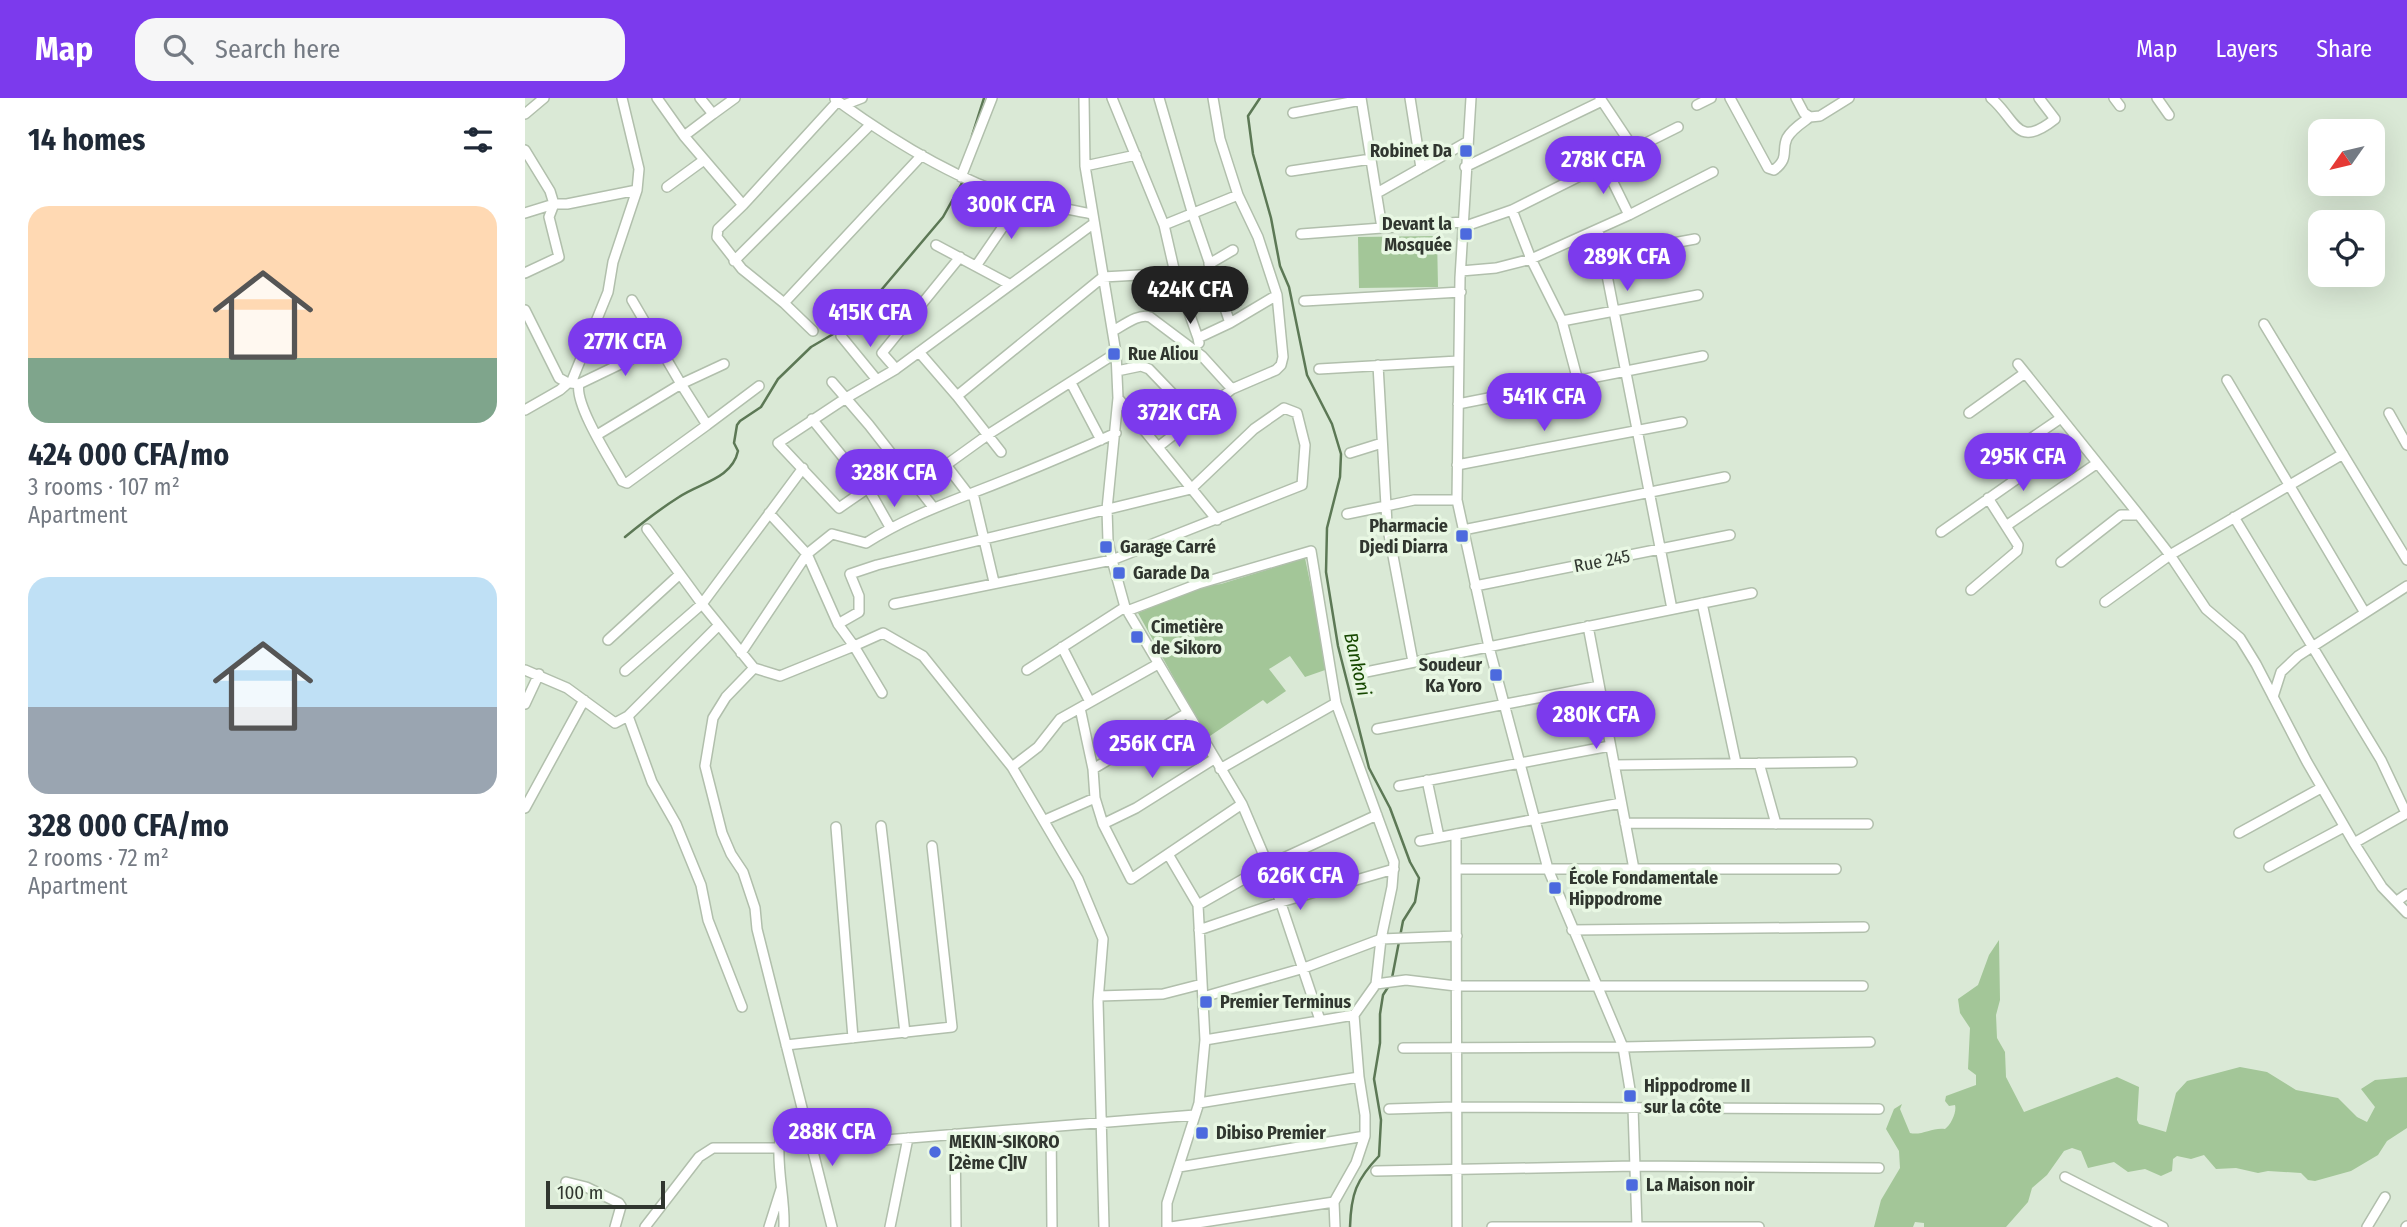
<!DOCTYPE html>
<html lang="en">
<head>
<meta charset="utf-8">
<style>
  body { margin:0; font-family:"Fira Sans Condensed",sans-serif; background:#f6f6f7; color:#1f2937; height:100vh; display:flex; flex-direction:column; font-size:26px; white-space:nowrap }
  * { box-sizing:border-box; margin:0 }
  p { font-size:23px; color:#747a83 }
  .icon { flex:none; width:38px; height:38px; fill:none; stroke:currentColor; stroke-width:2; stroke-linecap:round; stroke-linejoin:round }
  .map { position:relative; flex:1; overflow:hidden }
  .side { display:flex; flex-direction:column; background:#fff; width:525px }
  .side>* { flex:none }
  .needle { width:46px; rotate:236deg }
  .controls { position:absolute; left:1783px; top:21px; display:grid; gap:14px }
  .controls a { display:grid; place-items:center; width:77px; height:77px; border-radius:14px; background:#fff; box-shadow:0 7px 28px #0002; font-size:35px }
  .scale { position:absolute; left:21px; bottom:18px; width:119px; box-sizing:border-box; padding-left:7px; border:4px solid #30362f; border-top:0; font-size:19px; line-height:24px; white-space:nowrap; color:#30362f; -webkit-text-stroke:5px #e8f7e3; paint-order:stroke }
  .price { position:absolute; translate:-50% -60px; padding:0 16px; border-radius:24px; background:#7c3aed; color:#fff; font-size:23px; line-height:46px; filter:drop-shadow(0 2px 4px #0008) }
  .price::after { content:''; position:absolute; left:50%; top:42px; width:21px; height:16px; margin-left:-10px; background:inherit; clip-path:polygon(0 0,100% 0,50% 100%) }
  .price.selected { background:#222; color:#fff }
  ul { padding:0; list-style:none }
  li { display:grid; align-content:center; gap:14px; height:371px; padding:0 28px }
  li span { display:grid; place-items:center; height:217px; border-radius:21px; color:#555 }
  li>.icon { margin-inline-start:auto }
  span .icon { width:126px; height:126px; fill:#fffc; stroke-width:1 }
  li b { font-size:30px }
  h2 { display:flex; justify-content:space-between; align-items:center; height:84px; padding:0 28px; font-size:30px }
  header { display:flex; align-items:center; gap:42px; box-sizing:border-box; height:98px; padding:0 35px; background:#7c3aed; color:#fff }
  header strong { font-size:33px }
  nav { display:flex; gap:38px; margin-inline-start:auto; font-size:24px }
  .search { width:490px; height:63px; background:#f6f6f7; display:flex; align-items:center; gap:18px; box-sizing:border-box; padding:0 24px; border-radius:21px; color:#747a83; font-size:26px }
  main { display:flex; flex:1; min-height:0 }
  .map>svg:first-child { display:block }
</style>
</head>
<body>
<header>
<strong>Map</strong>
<div class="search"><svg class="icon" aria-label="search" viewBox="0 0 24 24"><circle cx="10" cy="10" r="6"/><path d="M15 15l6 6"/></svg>Search here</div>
<nav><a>Map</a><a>Layers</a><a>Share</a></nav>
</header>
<main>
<section class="side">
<h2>14 homes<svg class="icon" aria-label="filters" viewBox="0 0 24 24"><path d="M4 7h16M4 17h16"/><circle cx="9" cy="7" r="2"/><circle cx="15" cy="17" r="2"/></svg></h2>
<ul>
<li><span style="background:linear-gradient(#ffd9b3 70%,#7fa58c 0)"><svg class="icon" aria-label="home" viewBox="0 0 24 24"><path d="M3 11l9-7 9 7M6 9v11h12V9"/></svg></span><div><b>424 000 CFA/mo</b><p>3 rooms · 107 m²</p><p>Apartment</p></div></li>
<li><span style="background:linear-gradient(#bfe0f5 60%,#9aa5b1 0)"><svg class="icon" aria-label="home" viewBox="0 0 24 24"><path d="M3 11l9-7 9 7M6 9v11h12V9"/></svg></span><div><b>328 000 CFA/mo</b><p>2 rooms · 72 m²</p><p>Apartment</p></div></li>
</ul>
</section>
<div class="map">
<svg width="1882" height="1129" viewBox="0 0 1882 1129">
  <rect width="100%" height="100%" fill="#dae9d6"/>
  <!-- green -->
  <path fill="#a3c698" d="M912 138 913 189 834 190 833 139Z
    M780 460 803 571 780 579 765 558 744 571 761 593 742 606 738 602 682 640 613 515 673 489 696 486Z
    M1474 842 1475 902 1471 917 1472 940 1480 954 1481 979 1499 1014 1592 979 1614 989 1612 1022 1614 1026 1641 1034 1651 995 1662 983 1715 969 1742 974 1771 992 1813 1000 1832 1019 1842 1024 1850 1009 1836 991 1850 982 1882 979V1030L1862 1043 1853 1057 1826 1073 1790 1083 1783 1082 1776 1075 1743 1073 1733 1075 1711 1070 1691 1071 1679 1057 1666 1061 1652 1058 1648 1061 1647 1073 1636 1078 1620 1071 1603 1074 1589 1064 1563 1070 1556 1053 1547 1050 1539 1053 1522 1077 1507 1090 1503 1104 1481 1129H1399V1125L1390 1124 1388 1129H1349L1356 1102 1375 1070 1374 1053 1361 1031 1369 1011 1377 1006 1375 1011 1385 1035C1396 1038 1408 1029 1420 1031 1426 1027 1432 1014 1430 1007L1424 1008 1420 1003 1421 998 1451 987V977L1443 971 1445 930 1435 915 1433 901 1453 887 1464 857Z"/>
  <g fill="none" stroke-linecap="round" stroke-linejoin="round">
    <!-- stream -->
    <path stroke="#5c7855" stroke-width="2.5" d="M735 0 723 18 728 56 746 120 755 168 764 189 782 277 807 326 816 356 815 379 802 430 801 474 813 548 844 670 865 710 885 764 894 780 890 804 878 823 867 880
      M447 38 459 0
      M100 439C117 425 135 411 154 399 174 385 207 381 213 353L209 345 212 327 215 323 236 309 253 281 286 249 315 232 341 210 418 119 438 83
      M825 1129C826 1096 831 1082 854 1058L856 1022 849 981 855 945V916L858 897 865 886"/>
    <defs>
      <path id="minor" d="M132 0 159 38 218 107
        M559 0 560 68 591 255 593 300 582 411 583 443 587 462 600 509 717 706 743 767 795 922
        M587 0 639 127 650 175 673 240
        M634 0 668 117 705 225 752 197
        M836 0 857 130
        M885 0 896 70
        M946 0 935 180 932 402 964 549 1023 771 1098 949 1108 1010 1112 1129
        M1075 0 1109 51
        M1205 0 1243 70 1249 72C1265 60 1256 53 1262 40 1267 31 1277 25 1285 19
        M1271 0 1279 15 1285 19 1295 18 1324 0
        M1466 0C1492 22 1491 52 1530 21L1514 0
        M1589 0 1595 8
        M1632 0 1644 17
        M310 1C365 41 433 84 499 102 521 108 544 111 567 116
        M319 7 337 0
        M1172 7 1186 0
        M768 15 836 2
        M0 16 19 0
        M188 16 210 0
        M159 38 188 16 175 0
        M0 52 25 93 29 106H42L112 92
        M1079 66 1104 117
        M560 68 611 57
        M940 69 1077 3
        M766 73 846 61
        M436 79 467 0
        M142 89 179 62
        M852 95 942 44
        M987 112 1006 161 1037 223 1053 283
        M0 115 29 106
        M639 127 713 97
        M938 129 987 112 1153 29
        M1073 131 1147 511
        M776 136 938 124
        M411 147 484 186
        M1078 158 1170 141
        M209 163 346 26
        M684 166 708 152
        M451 168 497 101
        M936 173 971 170 1006 161 1104 117 1188 74
        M0 175 34 159 24 119 29 106
        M107 202 156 286 199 266
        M779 203 936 194
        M259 205 397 57
        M0 212 34 280 43 285
        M1037 223 1173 197
        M1739 226 1882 462
        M288 233 259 205 217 171 192 139 193 131 218 107 313 3
        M588 233C599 227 614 215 625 219L677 258 707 291
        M316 238 352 282
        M674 245 673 240 705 225
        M394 254 432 298 476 354
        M1493 266 1614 417
        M853 267 861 408 889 402H932
        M371 271 357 255 435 159
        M794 271 933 263
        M592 273 616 268 624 271 670 319
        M1702 282 1840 515
        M307 284 344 327 408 409
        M46 285 54 286C49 306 86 363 97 383L102 385 182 327
        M546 285 576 342
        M54 286 133 248
        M432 298 578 179 650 175
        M593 300 692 422
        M933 306 1178 258
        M0 312 35 292 43 285H46L83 194 88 164 112 92 114 71 97 0
        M1444 315 1500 275
        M1864 315 1882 347
        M287 321 343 390 365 429
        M72 337 156 286 182 327 234 288
        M633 349 707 291 751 272 756 267 758 259 752 197 733 139 713 97 695 41 688 0
        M825 355 857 345
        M932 367 1157 324
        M343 390 314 410 253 345 321 300 371 271 568 126
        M448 395 469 484
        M444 397 421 367 464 336 591 255
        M244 415 282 456 313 526 329 548 358 535 398 558 487 669 553 781 578 841 573 903 579 1129
        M822 416 861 408 862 426 888 564
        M1709 419 1856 662 1881 715
        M1481 428 1571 366
        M122 431 177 506 229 570 255 578 329 548 357 595
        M938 432 1200 379
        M1416 434 1493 380 1496 376 1489 360V352L1536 320
        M1536 464 1596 417H1614L1645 457 1681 511 1715 540 1731 566 1782 664 1829 745 1857 789 1882 815
        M950 488 1205 437
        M1446 492 1492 453 1493 447 1463 400
        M1580 504 1645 457 1818 356
        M1177 505 1211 665
        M602 513 673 486 786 453 811 605 869 764 867 789 856 841 851 886 829 917 834 979 840 1017V1038L831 1065 809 1104 810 1129
        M313 526 334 514V498L325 476 352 467 666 391 729 331 759 310 772 315 780 347 777 387 587 462 369 506
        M194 527 103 618 127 684 151 726 176 787 183 822 217 909
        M1063 528 1109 771
        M83 542 155 476
        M537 549 565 604
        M216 555 282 456 307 436 341 445C374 424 406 411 442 397 492 378 542 357 591 335
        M229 570 201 599 188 620 180 668 197 735 206 756 218 774 230 810 232 831 307 1129
        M0 572 42 590 90 625 103 618
        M502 572 600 509
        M100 573 177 506 278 370
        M841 574 1227 495
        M1748 599 1756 574 1773 558 1882 488
        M0 606 14 576
        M555 610 568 671 570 700 578 726 606 781 717 706
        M852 631 1074 588
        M1234 665 1251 726
        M1089 667 1327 664
        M487 669 513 649 535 621 633 566
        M568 671 662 615
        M695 671 811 605
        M902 682 914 739
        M874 688 1085 648
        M0 710 59 602
        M520 722 570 700
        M1100 725 1343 726
        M578 726 611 710 689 661
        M356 728 380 935
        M311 729 328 940
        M1714 735 1796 690
        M931 736 932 1129
        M895 743 1096 705
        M1829 745 1882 715
        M1744 769 1819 729
        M932 771H1311
        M1872 803 1882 796
        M673 807 743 767 852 717
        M674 832 756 804 869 771
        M1047 832 1339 829
        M851 886 881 882 931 888H1338
        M574 898 638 896 677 886
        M678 899 779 870 856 841 932 838
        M680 942 829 917
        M261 947 427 929 407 748
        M878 950 1098 949 1345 944
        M674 1005 834 979
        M864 1011 930 1009 1354 1011
        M526 1029 527 1129
        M430 1036 431 1129
        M286 1048 670 1017
        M654 1069 840 1038
        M851 1073 1110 1068 1354 1070
        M1540 1079 1638 1129
        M41 1084 61 1089 94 1105 96 1108 90 1129
        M120 1129 174 1059 188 1050H254
        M244 1129 256 1091
        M259 1129C260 1103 253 1077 254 1051 255 1042 257 1032 259 1023L267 1017 278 1019
        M365 1129 383 1040
        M642 1129V1105L674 1005 680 942 673 807 643 756
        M646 1129 809 1104
        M967 1129H1234
        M1842 1129 1860 1099
        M1881 1129 1882 1128"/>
    </defs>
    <!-- minor casing -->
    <use href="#minor" stroke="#b1bfac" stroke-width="12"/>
    <!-- minor -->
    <use href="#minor" stroke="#fff" stroke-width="9"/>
  </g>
  <!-- markers -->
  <g fill="#4c6ade" stroke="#e8f7e3" stroke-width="2.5">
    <rect x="934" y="46" width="14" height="14" rx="3.5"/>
    <rect x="934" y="129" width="14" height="14" rx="3.5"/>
    <rect x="582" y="249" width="14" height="14" rx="3.5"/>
    <rect x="930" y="431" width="14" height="14" rx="3.5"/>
    <rect x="574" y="442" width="14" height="14" rx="3.5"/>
    <rect x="587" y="468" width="14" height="14" rx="3.5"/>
    <rect x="605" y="532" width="14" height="14" rx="3.5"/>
    <rect x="964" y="570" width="14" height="14" rx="3.5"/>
    <rect x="1023" y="783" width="14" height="14" rx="3.5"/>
    <rect x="674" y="897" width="14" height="14" rx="3.5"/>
    <rect x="1098" y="991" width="14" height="14" rx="3.5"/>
    <rect x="670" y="1028" width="14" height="14" rx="3.5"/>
    <circle cx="410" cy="1054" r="7"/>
    <rect x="1100" y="1080" width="14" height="14" rx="3.5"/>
  </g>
  <g text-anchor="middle" stroke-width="7" stroke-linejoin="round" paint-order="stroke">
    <!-- poi labels -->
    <g font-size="18" font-weight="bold" fill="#30362f" stroke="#e8f7e3" text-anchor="start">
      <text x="927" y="59" text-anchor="end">Robinet Da</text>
      <text x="927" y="132" text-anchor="end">Devant la<tspan x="927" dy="21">Mosquée</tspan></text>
      <text x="603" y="262">Rue Aliou</text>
      <text x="923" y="434" text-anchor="end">Pharmacie<tspan x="923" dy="21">Djedi Diarra</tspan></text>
      <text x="595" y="455">Garage Carré</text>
      <text x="608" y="481">Garade Da</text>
      <text x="626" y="535">Cimetière<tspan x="626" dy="21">de Sikoro</tspan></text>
      <text x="957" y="573" text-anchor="end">Soudeur<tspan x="957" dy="21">Ka Yoro</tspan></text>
      <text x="1044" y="786">École Fondamentale<tspan x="1044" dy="21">Hippodrome</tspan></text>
      <text x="695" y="910">Premier Terminus</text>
      <text x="1119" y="994">Hippodrome II<tspan x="1119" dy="21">sur la côte</tspan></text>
      <text x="691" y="1041">Dibiso Premier</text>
      <text x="424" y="1050">MEKIN-SIKORO<tspan x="424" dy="21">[2ème C]IV</tspan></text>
      <text x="1121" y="1093">La Maison noir</text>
    </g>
    <!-- street labels -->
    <g font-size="18" fill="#30362f" stroke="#e8f7e3">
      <text transform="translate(1077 463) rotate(-11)" y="6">Rue 245</text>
    </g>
    <!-- water labels -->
    <g font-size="19" font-style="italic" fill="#174801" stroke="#e8f7e3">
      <text transform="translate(833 566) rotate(77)" y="7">Bankoni</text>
    </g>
  </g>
</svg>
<div class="controls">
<a><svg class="needle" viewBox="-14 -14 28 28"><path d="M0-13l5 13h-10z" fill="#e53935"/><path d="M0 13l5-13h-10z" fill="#747a83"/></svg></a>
<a><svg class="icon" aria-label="locate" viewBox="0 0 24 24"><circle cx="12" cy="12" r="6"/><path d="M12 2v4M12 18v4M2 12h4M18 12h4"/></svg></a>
</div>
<div class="scale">100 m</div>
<b class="price" style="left:1078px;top:98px">278K CFA</b>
<b class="price" style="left:486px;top:143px">300K CFA</b>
<b class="price" style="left:1102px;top:195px">289K CFA</b>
<b class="price selected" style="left:665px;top:228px">424K CFA</b>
<b class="price" style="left:345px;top:251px">415K CFA</b>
<b class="price" style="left:100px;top:280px">277K CFA</b>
<b class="price" style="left:1019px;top:335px">541K CFA</b>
<b class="price" style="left:654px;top:351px">372K CFA</b>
<b class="price" style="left:1498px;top:395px">295K CFA</b>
<b class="price" style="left:369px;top:411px">328K CFA</b>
<b class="price" style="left:1071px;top:653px">280K CFA</b>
<b class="price" style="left:627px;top:682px">256K CFA</b>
<b class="price" style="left:775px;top:814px">626K CFA</b>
<b class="price" style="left:307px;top:1070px">288K CFA</b>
</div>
</main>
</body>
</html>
